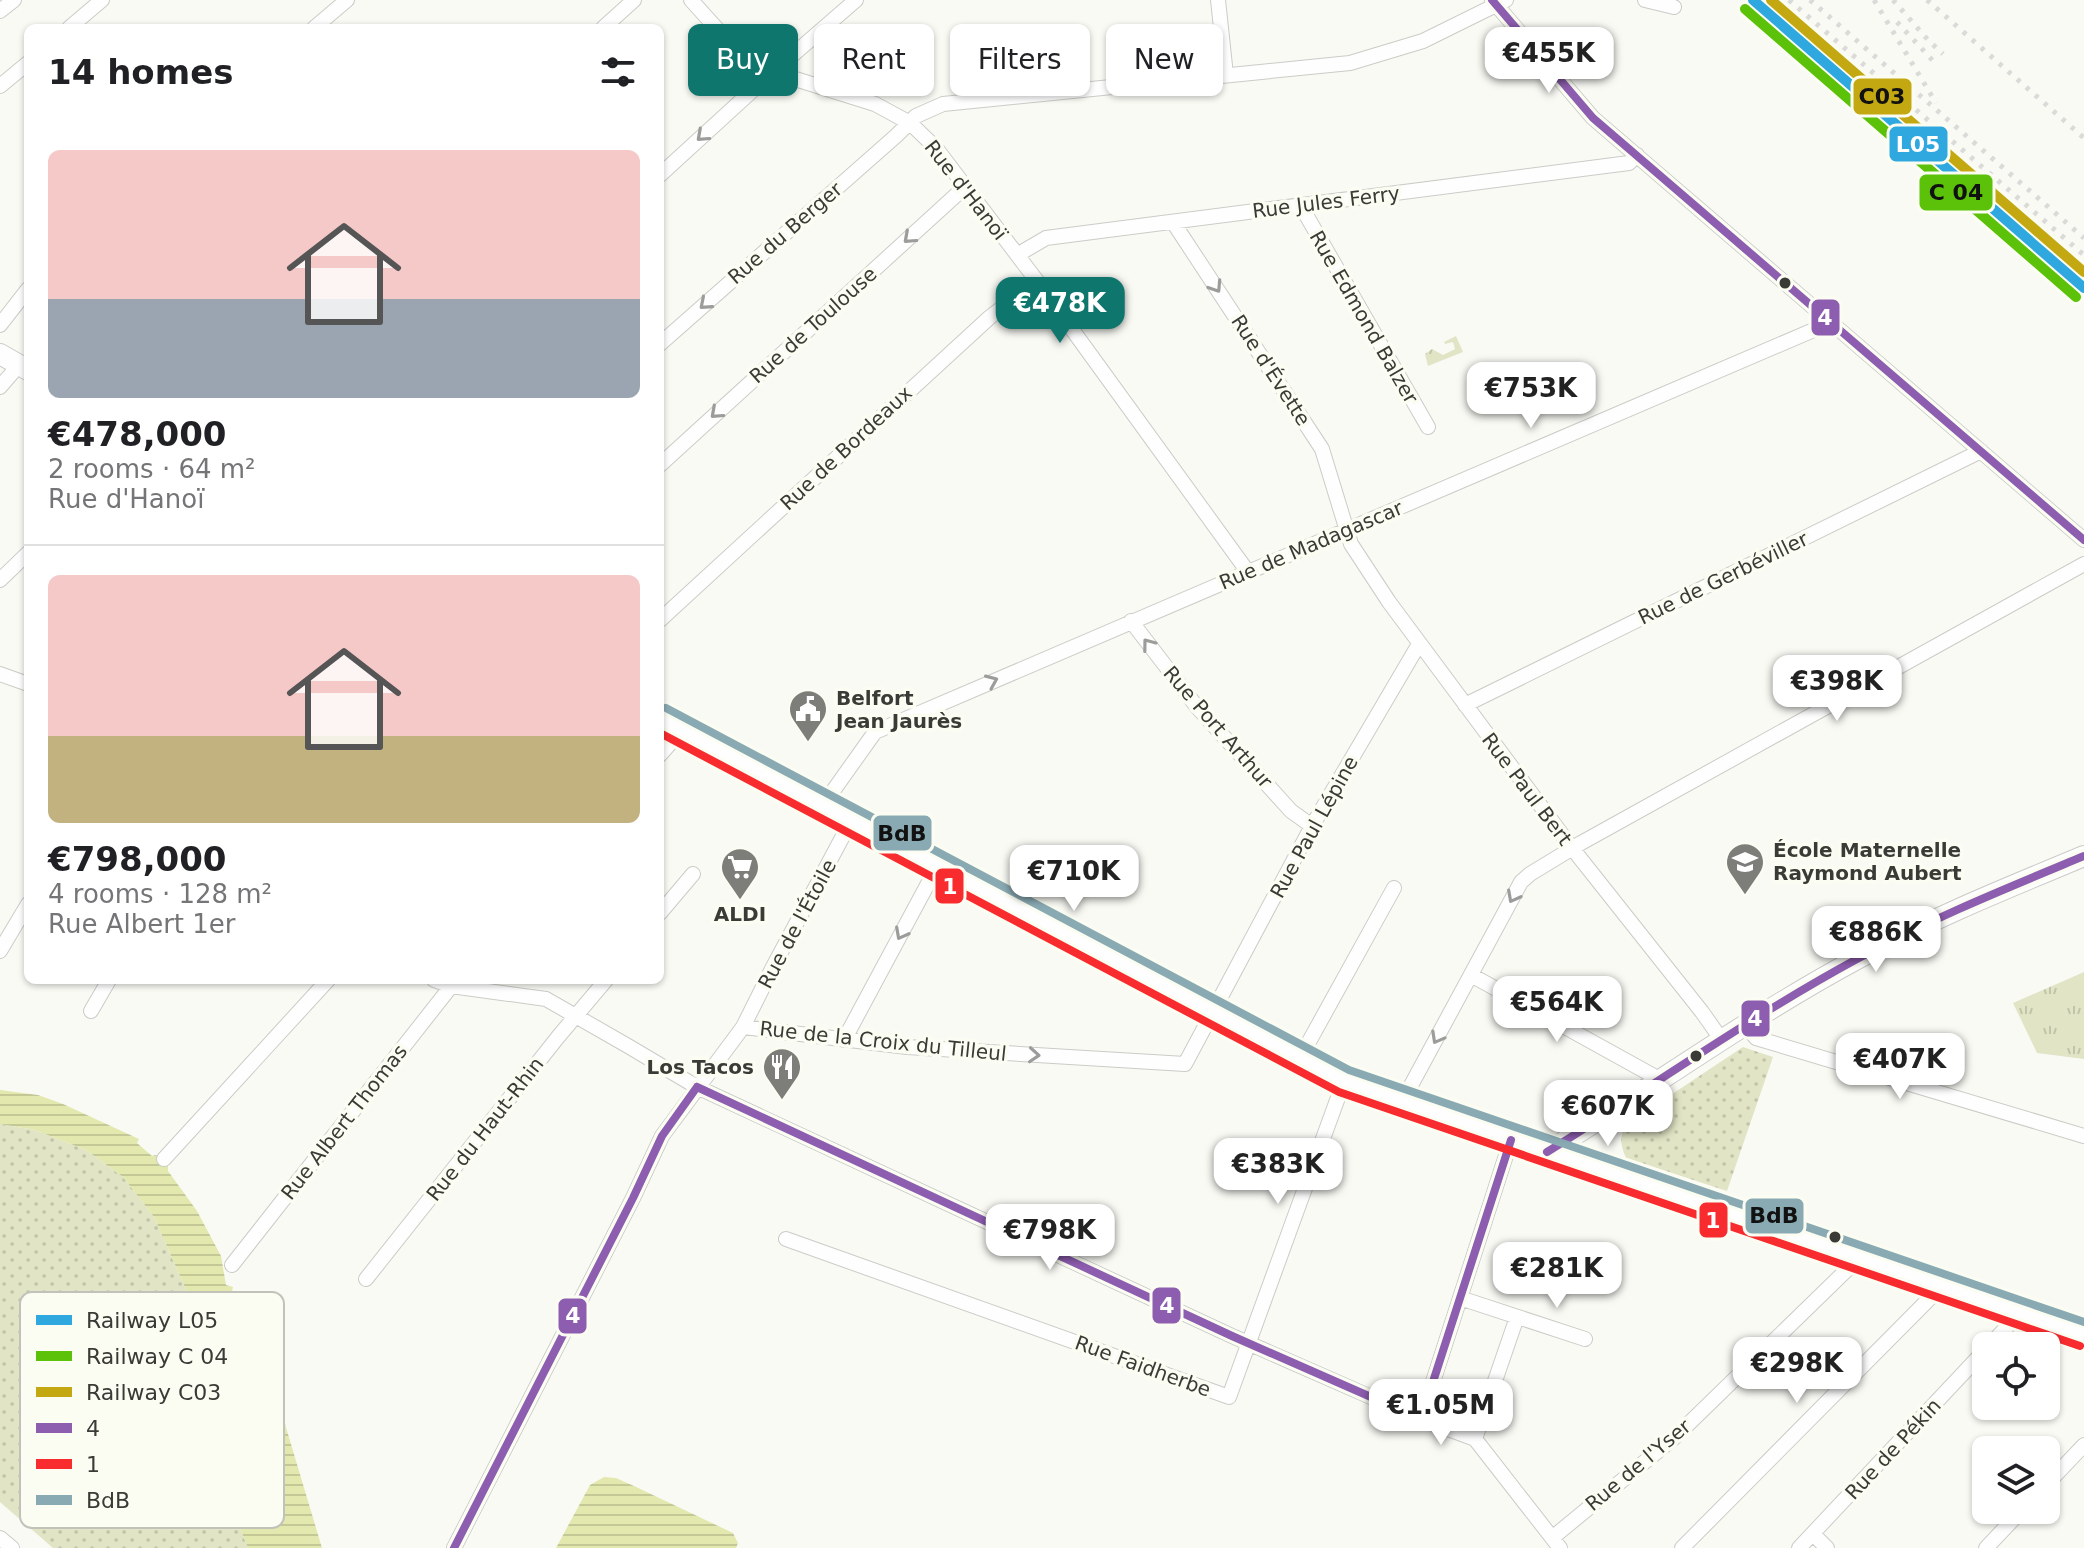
<!DOCTYPE html>
<html lang="en">
<head>
<meta charset="utf-8">
<style>
  body { margin:0; font-family:"DejaVu Sans",sans-serif; background:#f6f6f6; color:#202124; height:100vh; display:flex; flex-direction:column; font-size:30px; white-space:nowrap }
  * { box-sizing:border-box; margin:0 }
  p { font-size:26px; color:#757577 }
  .icon { flex:none; width:44px; height:44px; fill:none; stroke:currentColor; stroke-width:2; stroke-linecap:round; stroke-linejoin:round }
  .map { position:relative; flex:1; overflow:hidden }
  .drawer { position:absolute; left:24px; top:24px; width:640px; height:960px; display:flex; flex-direction:column; background:#fff; border-radius:12px; box-shadow:0 2px 6px #0004 }
  .drawer>* { flex:none }
  .guide { position:absolute; left:688px; top:24px; width:760px; height:72px; display:flex; gap:16px }
  .controls { position:absolute; left:1972px; top:1332px; display:grid; gap:16px }
  .controls a { display:grid; place-items:center; width:88px; height:88px; border-radius:12px; background:#fff; box-shadow:0 2px 6px #0004; font-size:40px }
  .price { position:absolute; translate:-50% -68px; padding:0 18px; border-radius:16px; background:#fff; color:#222; font-size:26px; line-height:52px; filter:drop-shadow(0 2px 4px #0008) }
  .price::after { content:''; position:absolute; left:50%; top:48px; width:24px; height:18px; margin-left:-12px; background:inherit; clip-path:polygon(0 0,100% 0,50% 100%) }
  .price.on { background:#0f766e; color:#fff }
  ul { padding:0; list-style:none }
  li { display:grid; align-content:center; gap:16px; height:424px; padding:0 24px }
  li+li { border-top:2px solid #e0e0e0 }
  li span { display:grid; place-items:center; height:248px; border-radius:12px; color:#555 }
  li>.icon { margin-inline-start:auto }
  span .icon { width:144px; height:144px; fill:#fffc; stroke-width:1 }
  li b { font-size:34px }
  h2 { display:flex; justify-content:space-between; align-items:center; height:96px; padding:0 24px; font-size:34px }
  .pill { padding:0 28px; border-radius:12px; background:#fff; box-shadow:0 2px 6px #0004; font-size:28px; line-height:72px }
  .pill.on { background:#0f766e; color:#fff }
  .map>svg:first-child { display:block }
</style>
</head>
<body>
<div class="map">
<svg width="2084" height="1548" viewBox="0 0 2084 1548">
  <defs>
    <pattern id="grass-tufts" width="24" height="20" patternUnits="userSpaceOnUse" patternTransform="scale(2)"><rect width="24" height="20" fill="#e1e4c5"/><path d="M3 7l-1-3M5 7V3M7 7l1-3M15 17l-1-3M17 17v-4M19 17l1-3" fill="none" stroke="#c2c4aa"/></pattern>
    <pattern id="park-dots" width="8" height="8" patternUnits="userSpaceOnUse" patternTransform="scale(2)"><rect width="8" height="8" fill="#e1e4c5"/><path d="M2 2h.1M6 6h.1" fill="none" stroke="#c2c4aa" stroke-width="1.8" stroke-linecap="round"/></pattern>
    <pattern id="water-rules" width="6" height="5" patternUnits="userSpaceOnUse" patternTransform="scale(2)"><rect width="6" height="5" fill="#e3e8ae"/><path d="M0 2.5h6" fill="none" stroke="#c4c896"/></pattern>
  </defs>
  <rect width="100%" height="100%" fill="#fafaf5"/>
  <!-- grass -->
  <path fill="url(#grass-tufts)" d="M1456 336 1463 352 1428 366 1425 354 1432 349 1443 355 1455 349 1453 342 1445 344 1444 342Z
    M2084 972V1059L2037 1053 2013 1003Z"/>
  <!-- park -->
  <path fill="url(#park-dots)" d="M1743 1047 1773 1057 1727 1191 1626 1158C1620 1144 1619 1136 1627 1124Z
    M0 1124 35 1130 86 1150 123 1177 154 1217 199 1319 204 1439 248 1548H53L0 1502Z"/>
  <!-- water -->
  <path fill="url(#water-rules)" d="M0 1090 38 1095 63 1104 139 1139 137 1143 152 1156 156 1155 168 1166V1171L197 1211 221 1256 226 1285 233 1287 232 1291 229 1295 253 1321 246 1327 268 1367 322 1548H248L204 1439 199 1319 154 1217 123 1177 86 1150 35 1130 0 1124Z
    M604 1477 616 1478 634 1486 733 1533 738 1543 736 1548H556L590 1485Z"/>
  <g fill="none" stroke-linecap="round" stroke-linejoin="round">
    <defs>
      <path id="street" d="M691 0 736 50 752 62 773 72 875 104 910 123 936 148 1037 281 1248 572
        M1218 0 1226 75
        M1492 0 1593 118 2084 540
        M1645 0 1674 7
        M0 11 14 0
        M69 28 102 0
        M314 28 347 0
        M603 28 634 0
        M0 86 28 63
        M660 175 765 79 856 0
        M1301 206 1428 427
        M1173 222 1322 449 1351 544 1389 602 1572 848 1702 1012 1721 1039
        M1017 255 1046 238 1629 163 1637 155
        M0 325 28 289
        M660 344 897 135 916 116 943 104 1350 63 1423 41 1506 0
        M0 387 19 365
        M660 465 966 186
        M0 580 28 553
        M660 620 990 317 1037 281
        M1131 621 1197 707 1291 811 1312 826
        M0 674 28 684
        M1465 705 1981 451
        M660 755 682 730
        M823 805 875 732 1830 323
        M660 913 693 874
        M0 951 28 904
        M1471 975 1661 1080
        M434 980 451 986 546 999 628 1046 697 1087 1232 1336 1421 1419 1475 1439 1560 1548
        M91 1011 109 980
        M1745 1025 1756 1038 2084 1136
        M743 1027 773 967 851 821
        M844 1040 938 865
        M1300 1058 1394 888
        M1402 1102 1521 882 1530 874 1581 843 2084 564
        M164 1159 328 980
        M786 1239 1229 1397 1344 1081
        M232 1265 456 980
        M366 1279 558 1037 606 980
        M1460 1298 1585 1339
        M1989 1346 2020 1313
        M1421 1419 1511 1140
        M1475 1439 1517 1317
        M2046 1485 2084 1445
        M1813 1534 1827 1548
        M0 1538 12 1548
        M1552 1538 1675 1437 1860 1257
        M454 1548 633 1198 662 1136 743 1027 907 1047 1185 1064 1312 826 1419 644
        M1682 1548 1932 1296 1940 1285
        M1799 1548 1986 1349
        M1986 1548 2022 1510"/>
      <path id="secondary" d="M0 354 28 370
        M660 719 1344 1081 2084 1335
        M1547 1152C1651 1089 1749 1017 1857 959 1930 919 2007 888 2084 856"/>
    </defs>
    <!-- street casing -->
    <use href="#street" stroke="#cbccc7" stroke-width="16"/>
    <!-- secondary casing -->
    <use href="#secondary" stroke="#cbccc7" stroke-width="22"/>
    <!-- street -->
    <use href="#street" stroke="#fefefe" stroke-width="14"/>
    <!-- secondary -->
    <use href="#secondary" stroke="#fefefe" stroke-width="20"/>
    <!-- rail -->
    <path stroke="#dadad8" stroke-width="5" stroke-dasharray="4 8" stroke-linecap="butt" d="M1789 0 2084 255
      M1810 0 2084 238
      M1874 0 1936 103
      M1893 0 1929 41 1943 54
      M1927 0 2084 138
      M1897 22 1935 63"/>
    <defs>
      <path id="bus-1" d="M1492 0 1593 118 2084 540
        M697 1087 1232 1336 1421 1419
        M1547 1152C1650 1088 1750 1017 1857 959 1930 919 2007 888 2084 856
        M1421 1419 1511 1140
        M454 1548 633 1198 662 1136 697 1087"/>
      <path id="bus-2" d="M660 733 1339 1092 2080 1346"/>
      <path id="bus-3" d="M666 708 1349 1070 2084 1322"/>
    </defs>
    <!-- bus-1 casing -->
    <use href="#bus-1" stroke="#fbfdf2" stroke-width="14"/>
    <!-- bus-2 casing -->
    <use href="#bus-2" stroke="#fbfdf2" stroke-width="14"/>
    <!-- bus-3 casing -->
    <use href="#bus-3" stroke="#fbfdf2" stroke-width="14"/>
    <!-- bus-1 -->
    <use href="#bus-1" stroke="#8d5daf" stroke-width="8"/>
    <!-- bus-2 -->
    <use href="#bus-2" stroke="#f82b2f" stroke-width="8"/>
    <!-- bus-3 -->
    <use href="#bus-3" stroke="#8aaab3" stroke-width="8"/>
    <defs>
      <path id="rail-1" d="M1753 0 2084 288"/>
      <path id="rail-2" d="M1745 9 2076 297"/>
      <path id="rail-3" d="M1771 0 2084 272"/>
    </defs>
    <!-- rail-1 casing -->
    <use href="#rail-1" stroke="#fbfdf2" stroke-width="16"/>
    <!-- rail-2 casing -->
    <use href="#rail-2" stroke="#fbfdf2" stroke-width="16"/>
    <!-- rail-3 casing -->
    <use href="#rail-3" stroke="#fbfdf2" stroke-width="16"/>
    <!-- rail-1 -->
    <use href="#rail-1" stroke="#2ea8de" stroke-width="10"/>
    <!-- rail-2 -->
    <use href="#rail-2" stroke="#5bc109" stroke-width="10"/>
    <!-- rail-3 -->
    <use href="#rail-3" stroke="#c4a811" stroke-width="10"/>
  </g>
  <!-- one-way arrows -->
  <defs><path id="oneway-chevron" d="M-2-3.5L2.5 0L-2 3.5" fill="none" stroke-width="1.6" stroke-linecap="round" stroke-linejoin="round" transform="scale(2)"/></defs>
  <g stroke="#9c9c9a">
    <use href="#oneway-chevron" transform="translate(702 136) rotate(138)"/>
    <use href="#oneway-chevron" transform="translate(909 238) rotate(138)"/>
    <use href="#oneway-chevron" transform="translate(1216 287) rotate(57)"/>
    <use href="#oneway-chevron" transform="translate(705 304) rotate(139)"/>
    <use href="#oneway-chevron" transform="translate(716 413) rotate(138)"/>
    <use href="#oneway-chevron" transform="translate(1148 644) rotate(-127)"/>
    <use href="#oneway-chevron" transform="translate(992 681) rotate(-23)"/>
    <use href="#oneway-chevron" transform="translate(1513 897) rotate(118)"/>
    <use href="#oneway-chevron" transform="translate(901 934) rotate(118)"/>
    <use href="#oneway-chevron" transform="translate(1437 1038) rotate(119)"/>
    <use href="#oneway-chevron" transform="translate(1034 1055) rotate(4)"/>
  </g>
  <!-- icons -->
  <defs>
    <symbol id="civic-pin" viewBox="-11 -11 22 30"><path d="M0 17L-7.5 6A9.5 9.5 0 1 1 7.5 6Z" fill="#7d7e79" stroke="#fbfdf2"/><path d="M-.6-6.5H3V-4.5H.6V-3L4-1V1h2V6H-6V1h2V-1L-.6-3ZM-1.2 2.5V6h2.4V2.5Z" fill="#fff"/></symbol>
    <symbol id="school-pin" viewBox="-11 -11 22 30"><path d="M0 17L-7.5 6A9.5 9.5 0 1 1 7.5 6Z" fill="#7d7e79" stroke="#fbfdf2"/><path d="M0-5L7-2L0 1L-7-2ZM-4 1L0 2.5L4 1V4Q0 6-4 4Z" fill="#fff"/></symbol>
    <symbol id="supermarket-pin" viewBox="-11 -11 22 30"><path d="M0 17L-7.5 6A9.5 9.5 0 1 1 7.5 6Z" fill="#7d7e79" stroke="#fbfdf2"/><path d="M-6-5.5h2.5l.6 2H6L4.5 2H-2.5L-4.4-4H-6ZM-1.5 3.2a1.3 1.3 0 1 0 .1 0ZM3 3.2a1.3 1.3 0 1 0 .1 0Z" fill="#fff"/></symbol>
    <symbol id="restaurant-pin" viewBox="-11 -11 22 30"><path d="M0 17L-7.5 6A9.5 9.5 0 1 1 7.5 6Z" fill="#7d7e79" stroke="#fbfdf2"/><path d="M-5-6h1v4h1v-4h1v4h1v-4h1v5L-1.5 .5V6h-2V.5L-5-1ZM5-6V6H3V1.5H1.5Q1.5-4 5-6Z" fill="#fff"/></symbol>
  </defs>
  <g fill-rule="evenodd">
    <use href="#civic-pin" x="786" y="687" width="44" height="60"/>
    <use href="#school-pin" x="1723" y="840" width="44" height="60"/>
    <use href="#supermarket-pin" x="718" y="845" width="44" height="60"/>
    <use href="#restaurant-pin" x="760" y="1045" width="44" height="60"/>
  </g>
  <!-- markers -->
  <g fill="#3a3b36" stroke="#fbfdf2" stroke-width="3">
    <circle cx="1785" cy="283" r="7"/>
    <circle cx="1696" cy="1056" r="7"/>
    <circle cx="1835" cy="1237" r="7"/>
  </g>
  <g text-anchor="middle" stroke-width="7" stroke-linejoin="round" paint-order="stroke">
    <!-- street labels -->
    <g font-size="20" fill="#3a3b36" stroke="#fbfdf2">
      <text transform="translate(966 190) rotate(52)" y="7">Rue d'Hanoï</text>
      <text transform="translate(1326 202) rotate(-7)" y="7">Rue Jules Ferry</text>
      <text transform="translate(785 233) rotate(-41)" y="7">Rue du Berger</text>
      <text transform="translate(1364 317) rotate(60)" y="7">Rue Edmond Balzer</text>
      <text transform="translate(813 325) rotate(-42)" y="7">Rue de Toulouse</text>
      <text transform="translate(1271 370) rotate(57)" y="7">Rue d'Évette</text>
      <text transform="translate(846 448) rotate(-43)" y="7">Rue de Bordeaux</text>
      <text transform="translate(1311 545) rotate(-23)" y="7">Rue de Madagascar</text>
      <text transform="translate(1723 578) rotate(-26)" y="7">Rue de Gerbéviller</text>
      <text transform="translate(1218 727) rotate(49)" y="7">Rue Port Arthur</text>
      <text transform="translate(1527 789) rotate(53)" y="7">Rue Paul Bert</text>
      <text transform="translate(1314 827) rotate(-61)" y="7">Rue Paul Lépine</text>
      <text transform="translate(797 924) rotate(-62)" y="7">Rue de l'Étoile</text>
      <text transform="translate(883 1041) rotate(6)" y="7">Rue de la Croix du Tilleul</text>
      <text transform="translate(344 1122) rotate(-52)" y="7">Rue Albert Thomas</text>
      <text transform="translate(485 1129) rotate(-52)" y="7">Rue du Haut-Rhin</text>
      <text transform="translate(1143 1366) rotate(20)" y="7">Rue Faidherbe</text>
      <text transform="translate(1893 1449) rotate(-47)" y="7">Rue de Pékin</text>
      <text transform="translate(1638 1465) rotate(-40)" y="7">Rue de l'Yser</text>
    </g>
    <!-- poi labels -->
    <g font-size="20" font-weight="bold" fill="#3a3b36" stroke="#fbfdf2" text-anchor="start">
      <text x="836" y="705">Belfort<tspan x="836" dy="23">Jean Jaurès</tspan></text>
      <text x="1773" y="857">École Maternelle<tspan x="1773" dy="23">Raymond Aubert</tspan></text>
      <text x="740" y="921" text-anchor="middle">ALDI</text>
      <text x="754" y="1074" text-anchor="end">Los Tacos</text>
    </g>
  </g>
  <!-- legend -->
  <rect x="20" y="1292" width="264" height="236" rx="12" fill="#fbfdf2" stroke="#c1c3ba" stroke-width="2"/>
  <rect x="36" y="1315" width="36" height="10" fill="#2ea8de"/>
  <rect x="36" y="1351" width="36" height="10" fill="#5bc109"/>
  <rect x="36" y="1387" width="36" height="10" fill="#c4a811"/>
  <rect x="36" y="1423" width="36" height="10" fill="#8d5daf"/>
  <rect x="36" y="1459" width="36" height="10" fill="#f82b2f"/>
  <rect x="36" y="1495" width="36" height="10" fill="#8aaab3"/>
  <g font-size="22" fill="#3a3b36">
    <text x="86" y="1328">Railway L05</text>
    <text x="86" y="1364">Railway C 04</text>
    <text x="86" y="1400">Railway C03</text>
    <text x="86" y="1436">4</text>
    <text x="86" y="1472">1</text>
    <text x="86" y="1508">BdB</text>
  </g>
  <g stroke="#fbfdf2" stroke-width="3">
    <rect x="1852" y="77" width="61" height="39" rx="8" fill="#c4a811"/>
    <rect x="1888" y="125" width="61" height="38" rx="8" fill="#2ea8de"/>
    <rect x="1918" y="173" width="76" height="39" rx="8" fill="#5bc109"/>
    <rect x="1810" y="298" width="31" height="39" rx="8" fill="#8d5daf"/>
    <rect x="872" y="814" width="61" height="38" rx="8" fill="#8aaab3"/>
    <rect x="934" y="867" width="31" height="38" rx="8" fill="#f82b2f"/>
    <rect x="1740" y="999" width="31" height="39" rx="8" fill="#8d5daf"/>
    <rect x="1744" y="1197" width="61" height="38" rx="8" fill="#8aaab3"/>
    <rect x="1698" y="1201" width="31" height="38" rx="8" fill="#f82b2f"/>
    <rect x="1151" y="1286" width="31" height="39" rx="8" fill="#8d5daf"/>
    <rect x="557" y="1297" width="31" height="38" rx="8" fill="#8d5daf"/>
  </g>
  <g font-size="22" text-anchor="middle" font-weight="bold" fill="#fff">
    <text x="1918" y="152">L05</text>
    <text x="1825" y="325">4</text>
    <text x="950" y="894">1</text>
    <text x="1755" y="1026">4</text>
    <text x="1713" y="1228">1</text>
    <text x="1167" y="1313">4</text>
    <text x="573" y="1323">4</text>
  </g>
  <g font-size="22" text-anchor="middle" font-weight="bold" fill="#111">
    <text x="1882" y="104">C03</text>
    <text x="1956" y="200">C 04</text>
    <text x="902" y="841">BdB</text>
    <text x="1774" y="1223">BdB</text>
  </g>
</svg>
<div class="controls">
<a><svg class="icon" aria-label="locate" viewBox="0 0 24 24"><circle cx="12" cy="12" r="6"/><path d="M12 2v4M12 18v4M2 12h4M18 12h4"/></svg></a>
<a><svg class="icon" aria-label="layers" viewBox="0 0 24 24"><path d="M12 4l9 5-9 5-9-5zM3 14l9 5 9-5"/></svg></a>
</div>
<b class="price" style="left:1549px;top:95px">€455K</b>
<b class="price on" style="left:1060px;top:345px">€478K</b>
<b class="price" style="left:1531px;top:430px">€753K</b>
<b class="price" style="left:1837px;top:723px">€398K</b>
<b class="price" style="left:1074px;top:913px">€710K</b>
<b class="price" style="left:1876px;top:974px">€886K</b>
<b class="price" style="left:1557px;top:1044px">€564K</b>
<b class="price" style="left:1900px;top:1101px">€407K</b>
<b class="price" style="left:1608px;top:1148px">€607K</b>
<b class="price" style="left:1278px;top:1206px">€383K</b>
<b class="price" style="left:1050px;top:1272px">€798K</b>
<b class="price" style="left:1557px;top:1310px">€281K</b>
<b class="price" style="left:1797px;top:1405px">€298K</b>
<b class="price" style="left:1441px;top:1447px">€1.05M</b>
<div class="guide">
<a class="pill on">Buy</a>
<a class="pill">Rent</a>
<a class="pill">Filters</a>
<a class="pill">New</a>
</div>
<section class="drawer">
<h2>14 homes<svg class="icon" aria-label="filters" viewBox="0 0 24 24"><path d="M4 7h16M4 17h16"/><circle cx="9" cy="7" r="2"/><circle cx="15" cy="17" r="2"/></svg></h2>
<ul>
<li><span style="background:linear-gradient(#f6c9c9 60%,#9aa5b1 0)"><svg class="icon" aria-label="home" viewBox="0 0 24 24"><path d="M3 11l9-7 9 7M6 9v11h12V9"/></svg></span><div><b>€478,000</b><p>2 rooms · 64 m²</p><p>Rue d'Hanoï</p></div></li>
<li><span style="background:linear-gradient(#f6c9c9 65%,#c2b280 0)"><svg class="icon" aria-label="home" viewBox="0 0 24 24"><path d="M3 11l9-7 9 7M6 9v11h12V9"/></svg></span><div><b>€798,000</b><p>4 rooms · 128 m²</p><p>Rue Albert 1er</p></div></li>
</ul>
</section>
</div>
</body>
</html>
